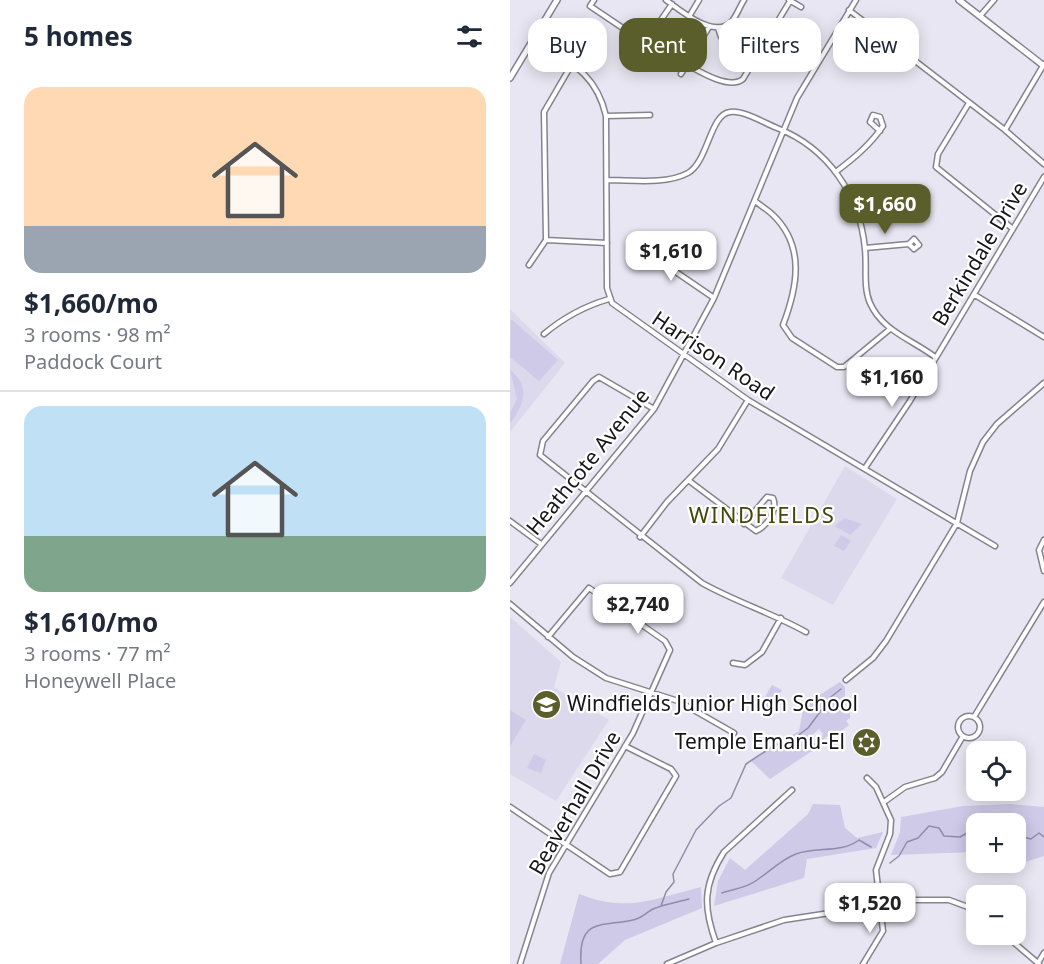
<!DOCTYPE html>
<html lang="en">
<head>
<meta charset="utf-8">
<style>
  body { margin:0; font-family:"Noto Sans",sans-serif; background:#f6f6f7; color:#1f2937; height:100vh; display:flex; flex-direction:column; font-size:22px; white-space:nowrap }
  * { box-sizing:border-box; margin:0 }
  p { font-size:20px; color:#747a83 }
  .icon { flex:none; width:33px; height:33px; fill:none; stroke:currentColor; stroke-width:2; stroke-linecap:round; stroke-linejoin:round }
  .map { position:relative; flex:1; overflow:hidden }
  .sheet { display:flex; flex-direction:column; background:#fff; width:510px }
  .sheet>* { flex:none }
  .hud { position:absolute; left:18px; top:18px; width:426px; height:54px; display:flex; gap:12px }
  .controls { position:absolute; left:456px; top:741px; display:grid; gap:12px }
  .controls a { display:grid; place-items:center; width:60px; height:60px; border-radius:12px; background:#fff; box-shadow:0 3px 15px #0003; font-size:30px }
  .price { position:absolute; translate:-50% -51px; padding:0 14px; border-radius:12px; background:#fff; color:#222; font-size:20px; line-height:39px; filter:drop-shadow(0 2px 3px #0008) }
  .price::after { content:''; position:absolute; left:50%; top:36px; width:18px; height:14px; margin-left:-9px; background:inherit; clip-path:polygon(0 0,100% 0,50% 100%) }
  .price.active { background:#5a5e2b; color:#fff }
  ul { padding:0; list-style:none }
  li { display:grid; align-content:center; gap:12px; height:318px; padding:0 24px }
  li+li { border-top:2px solid #e0e1e3 }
  li span { display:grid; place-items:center; height:186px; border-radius:18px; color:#555 }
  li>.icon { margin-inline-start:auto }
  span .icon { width:108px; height:108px; fill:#fffc; stroke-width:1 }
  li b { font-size:26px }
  h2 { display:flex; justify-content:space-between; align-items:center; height:72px; padding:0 24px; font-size:26px }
  .pill { padding:0 21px; border-radius:18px; background:#fff; box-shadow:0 3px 15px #0003; font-size:21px; line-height:54px }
  .pill.active { background:#5a5e2b; color:#fff }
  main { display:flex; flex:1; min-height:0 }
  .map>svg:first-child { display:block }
</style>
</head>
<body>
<main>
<section class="sheet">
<h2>5 homes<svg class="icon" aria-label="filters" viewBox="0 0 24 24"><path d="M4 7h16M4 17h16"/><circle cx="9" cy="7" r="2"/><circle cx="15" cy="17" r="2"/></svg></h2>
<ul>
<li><span style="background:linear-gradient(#ffd9b3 75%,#9aa5b1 0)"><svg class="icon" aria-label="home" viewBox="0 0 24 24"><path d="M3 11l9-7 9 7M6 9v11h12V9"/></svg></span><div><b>$1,660/mo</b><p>3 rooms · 98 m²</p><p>Paddock Court</p></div></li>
<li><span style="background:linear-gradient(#bfe0f5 70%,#7fa58c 0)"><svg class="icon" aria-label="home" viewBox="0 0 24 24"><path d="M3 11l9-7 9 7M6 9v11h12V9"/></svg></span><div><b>$1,610/mo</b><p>3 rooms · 77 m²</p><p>Honeywell Place</p></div></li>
</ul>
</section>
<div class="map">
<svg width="534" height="964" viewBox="0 0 534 964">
  <rect width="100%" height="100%" fill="#e8e6f2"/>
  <!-- built -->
  <path fill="#dcd9ec" d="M0 309 55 363 0 432Z
    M335 466 387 499 323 605 271 578Z
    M0 617 51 662 44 687 99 720 46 801 0 774Z"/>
  <!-- green -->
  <path fill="#cfcae8" d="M1 319 48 360 29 381 0 357Z
    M0 370C21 386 14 406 0 423V413L7 399Z
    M334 518 352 524 340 535 325 526Z
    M331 535 341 541 334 551 324 546Z
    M330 682 335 687V713L340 712V718L336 721 339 725 325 736 321 734 311 741 309 739 313 734 309 729 300 737 308 747 260 779 240 760 289 731 294 705Z
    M262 685 272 690 260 709 251 704Z
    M0 710 16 720 0 746Z
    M24 754 36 760 31 773 17 768Z
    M303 804 330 805 335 828 347 838 373 832 366 848 297 859 294 878 204 906 208 881 220 858 235 870 298 814Z
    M500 804 534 807V856L515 862 506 860V824H466V852L381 855 390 832 391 817 453 806Z
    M191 887 192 908 115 940 88 964H50L69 894C118 913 143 899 191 887Z"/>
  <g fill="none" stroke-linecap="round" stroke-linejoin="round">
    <!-- stream -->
    <path stroke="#918cab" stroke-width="1.5" d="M506 841 514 837 521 839 529 833 534 837
      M380 863 389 856 397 842 408 838 419 826 429 828 434 836 450 837 459 832 466 839
      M212 893C223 889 237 888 247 880 259 872 272 859 286 854 307 846 330 854 349 840L361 847
      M151 906 156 892 164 882 163 874 186 830 209 806 221 798 236 764 265 745 282 740 298 728 322 696 331 689
      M71 964C68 918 90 927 123 920 131 919 137 912 143 909 154 904 168 902 179 899"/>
    <defs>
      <path id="minor" d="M84 0 80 6 135 43 162 4
        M156 0C171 11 205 40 222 21 227 15 230 6 234 0
        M279 0 291 7
        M339 10 495 130 534 164
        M180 15 189 0
        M470 16 484 0
        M208 28 211 37 246 58
        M23 40C59 62 86 72 96 116L97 288 102 303 238 400 485 546
        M62 64 34 112 36 240 97 243
        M176 64C190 72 220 90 233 79L280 1
        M171 74 199 27
        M459 103 428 154 426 167 503 229
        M96 116 140 115
        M495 130 534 64
        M327 171C344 158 360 145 373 126L370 117 363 115 360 122 370 131
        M97 180C122 180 155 185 178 173 198 162 200 114 220 112 234 110 254 123 267 128 318 148 350 195 355 249 357 267 353 287 360 303 372 331 403 340 425 357
        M245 201C251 206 258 210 263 215 296 247 287 288 273 325L282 338 327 367H334L380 329
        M161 243 160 264 166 272 204 298
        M355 248 399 244 404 239 409 245 404 249 399 244
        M19 265 36 240
        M465 295 534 337
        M34 334C53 318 75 306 99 299
        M144 409 89 377 83 381 33 441 30 455 192 583C226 602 262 613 296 632
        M355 468 400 401 534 177
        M178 480 246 531C257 526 268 510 263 498L257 497 234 524
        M0 521 31 544
        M130 537 157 502 208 449 238 400
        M534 540 529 550 534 571
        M0 583 144 409 204 298 287 98 346 0
        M0 604 63 657 96 678 168 701 224 733
        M223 663 235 665 252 652 271 618
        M336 680 363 658 376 641 447 523 460 471 473 442 487 424 534 383
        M448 727a11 11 0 1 1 22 0a11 11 0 1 1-22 0Z
        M464 717 534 602
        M374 802 395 787 425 778 432 772 453 736
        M0 807 100 874 110 872 166 776 161 769 115 746
        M494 934 529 964
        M206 943C193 907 193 885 214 852L282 790
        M528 963 534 953
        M10 964 39 873 123 733 160 650 155 641 79 588 38 637
        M157 964 206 943 274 920 404 900H439L466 910
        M353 964 373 931 366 870 380 834 381 820 366 787 357 778"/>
      <path id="secondary" d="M449 0 534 66
        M0 78 47 0"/>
    </defs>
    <!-- minor casing -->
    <use href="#minor" stroke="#85838e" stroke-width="7"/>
    <!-- secondary casing -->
    <use href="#secondary" stroke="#85838e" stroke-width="8"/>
    <!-- minor -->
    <use href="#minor" stroke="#fff" stroke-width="4"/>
    <!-- secondary -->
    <use href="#secondary" stroke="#fff" stroke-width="5"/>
  </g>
  <!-- icons -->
  <defs>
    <symbol id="school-disc" viewBox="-11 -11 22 22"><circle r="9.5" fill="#5a5e2b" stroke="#fff"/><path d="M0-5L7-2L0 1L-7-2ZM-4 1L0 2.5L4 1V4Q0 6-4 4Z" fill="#fff"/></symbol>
    <symbol id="synagogue-disc" viewBox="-11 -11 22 22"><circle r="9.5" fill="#5a5e2b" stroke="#fff"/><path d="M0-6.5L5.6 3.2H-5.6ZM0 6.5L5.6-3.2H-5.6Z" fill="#fff"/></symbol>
  </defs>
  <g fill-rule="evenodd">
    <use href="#school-disc" x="20" y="688" width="33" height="33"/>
    <use href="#synagogue-disc" x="340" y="726" width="33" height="33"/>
  </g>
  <g text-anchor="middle" stroke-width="4.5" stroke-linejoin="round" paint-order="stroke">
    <!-- street labels -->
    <g font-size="21" fill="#151419" stroke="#fff">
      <text transform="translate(470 254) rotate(-59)" y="7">Berkindale Drive</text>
      <text transform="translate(203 356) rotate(34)" y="7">Harrison Road</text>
      <text transform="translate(78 462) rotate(-51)" y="7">Heathcote Avenue</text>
      <text transform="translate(65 803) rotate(-60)" y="7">Beaverhall Drive</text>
    </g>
    <!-- poi labels -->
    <g font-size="21" fill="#151419" stroke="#fff" text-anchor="start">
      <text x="57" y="711">Windfields Junior High School</text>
      <text x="335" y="749" text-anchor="end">Temple Emanu-El</text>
    </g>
    <!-- neighbourhood labels -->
    <g font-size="22" letter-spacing="1.5" fill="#444708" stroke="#fff">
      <text x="252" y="523">WINDFIELDS</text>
    </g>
  </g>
</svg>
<div class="controls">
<a><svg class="icon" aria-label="locate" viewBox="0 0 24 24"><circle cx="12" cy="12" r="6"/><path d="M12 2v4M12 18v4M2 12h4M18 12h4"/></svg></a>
<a>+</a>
<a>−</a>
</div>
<b class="price active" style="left:375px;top:235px">$1,660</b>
<b class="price" style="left:161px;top:282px">$1,610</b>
<b class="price" style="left:382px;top:408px">$1,160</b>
<b class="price" style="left:128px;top:635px">$2,740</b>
<b class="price" style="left:360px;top:934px">$1,520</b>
<div class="hud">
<a class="pill">Buy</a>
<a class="pill active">Rent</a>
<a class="pill">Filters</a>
<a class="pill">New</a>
</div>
</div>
</main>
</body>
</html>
